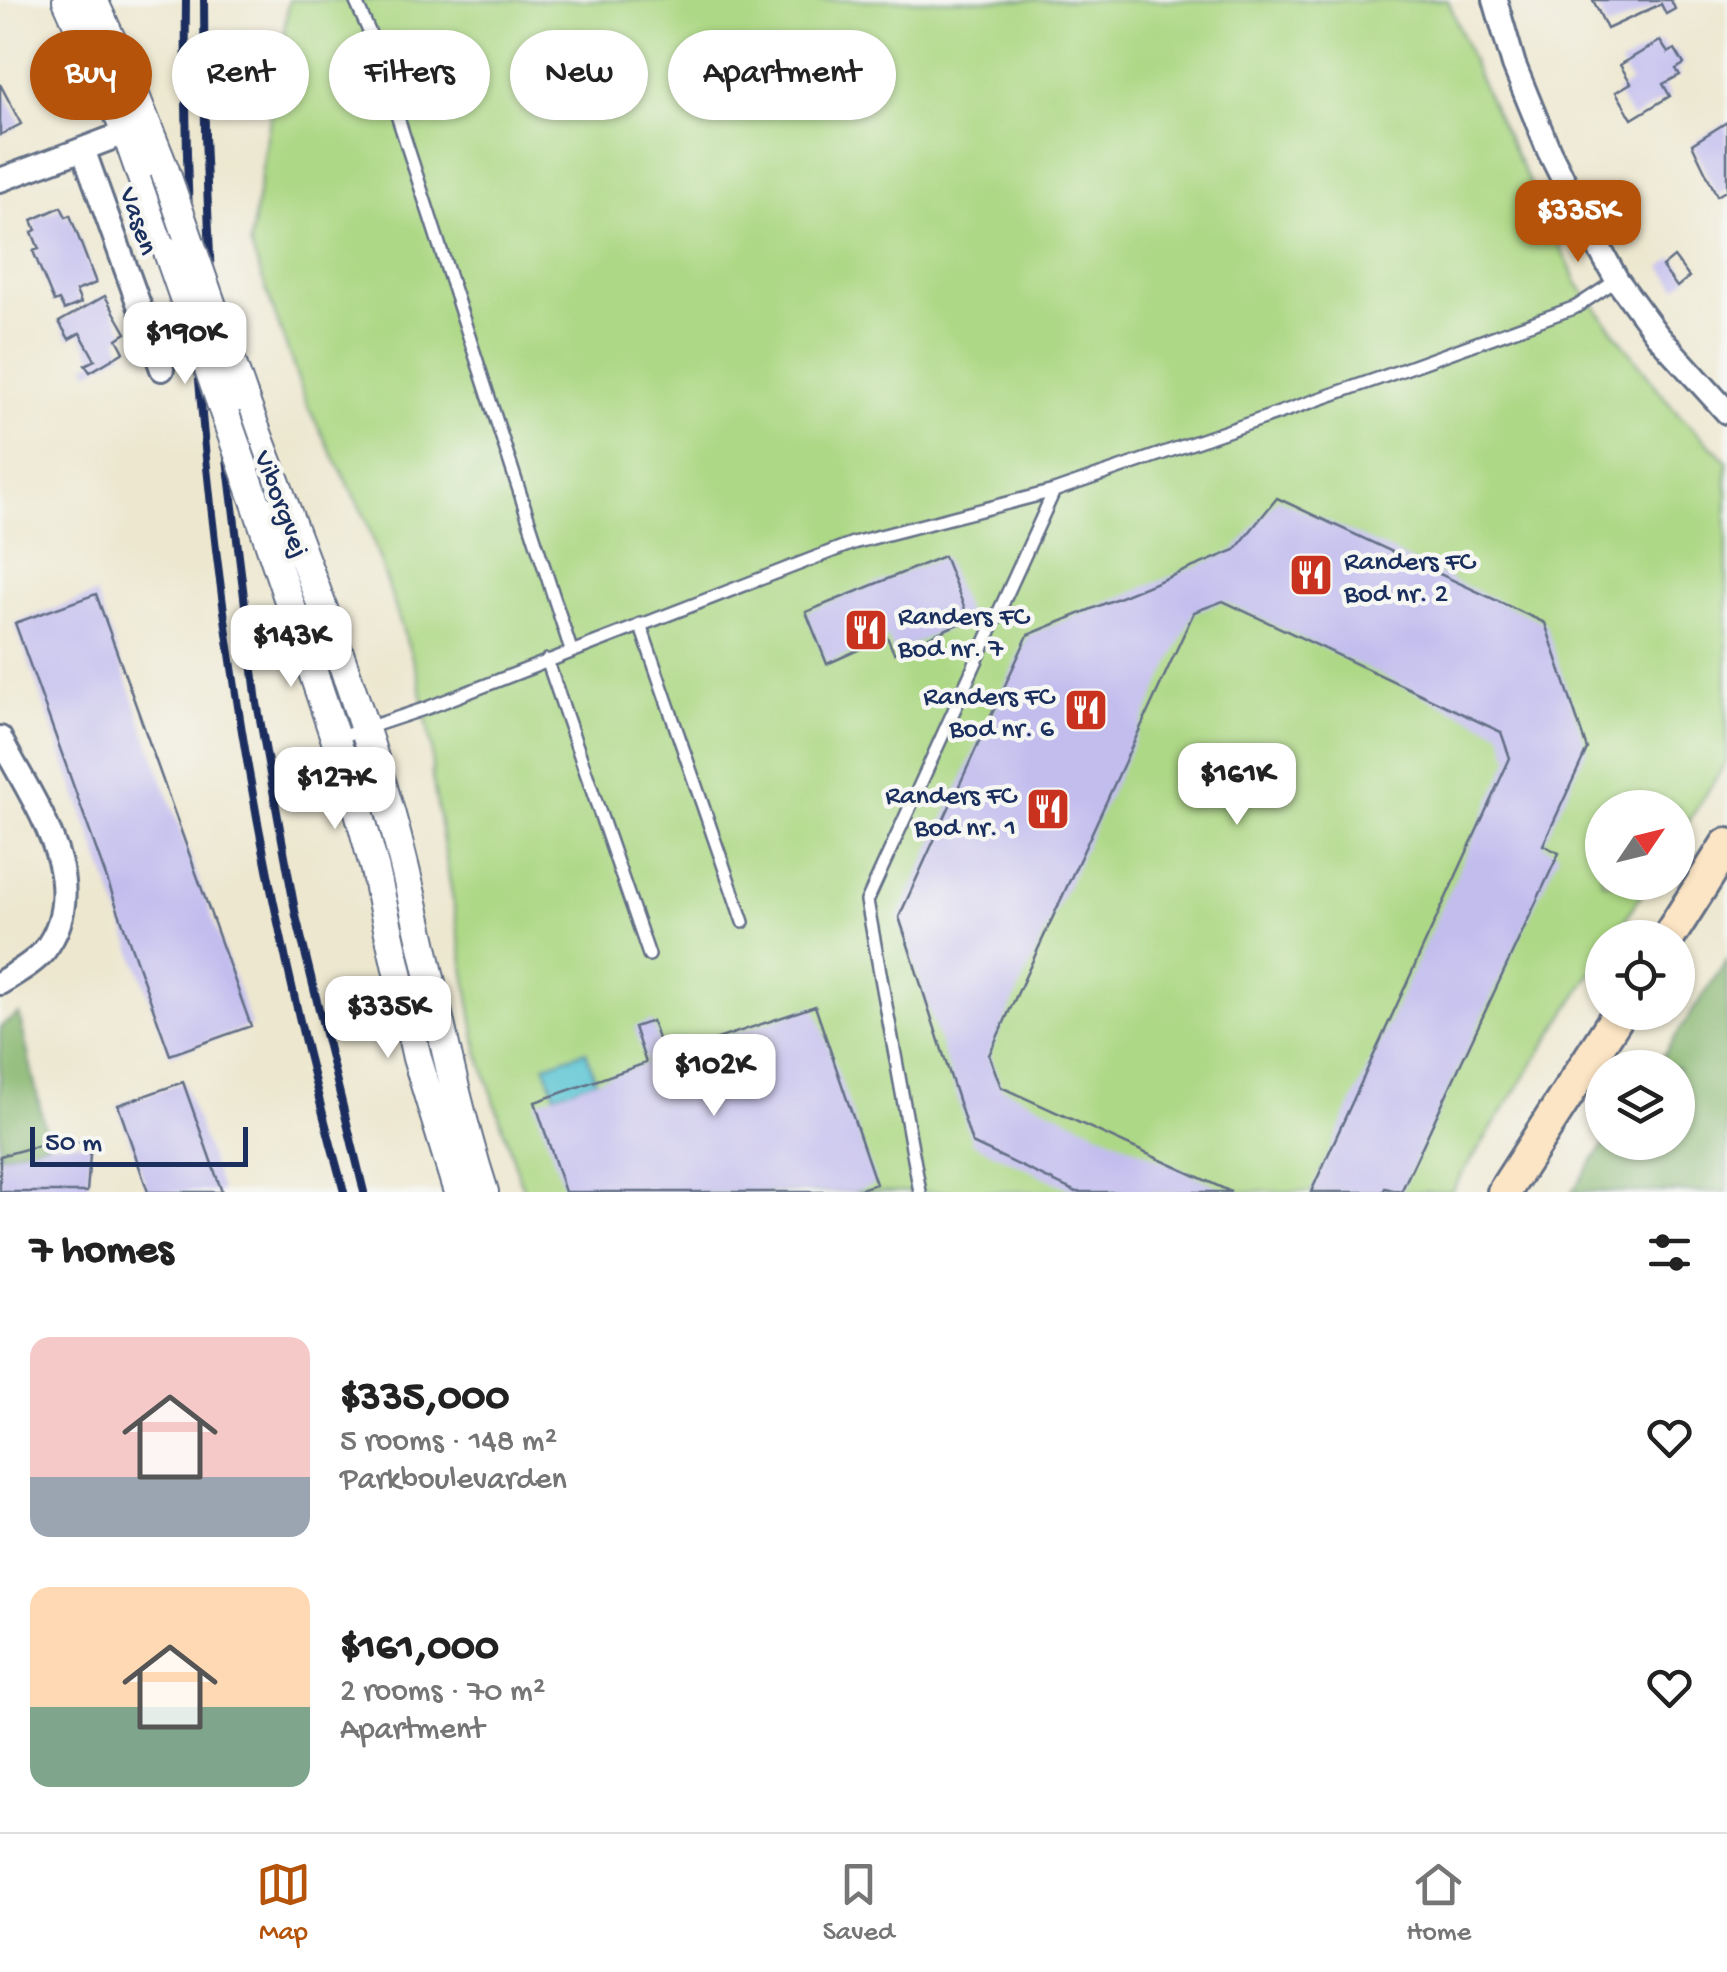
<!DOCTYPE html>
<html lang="en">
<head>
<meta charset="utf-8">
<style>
  body { margin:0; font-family:"Gochi Hand",sans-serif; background:#f2f2f2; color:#222; height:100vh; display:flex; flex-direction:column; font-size:38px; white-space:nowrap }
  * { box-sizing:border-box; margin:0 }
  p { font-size:32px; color:#767676 }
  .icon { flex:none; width:55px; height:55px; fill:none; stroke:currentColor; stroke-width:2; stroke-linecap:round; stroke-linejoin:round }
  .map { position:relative; height:1192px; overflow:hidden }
  .drawer { display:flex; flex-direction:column; background:#fff; flex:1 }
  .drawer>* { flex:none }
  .banner { position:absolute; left:30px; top:30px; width:1000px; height:90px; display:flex; gap:20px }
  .needle { width:65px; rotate:55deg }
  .tools { position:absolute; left:1585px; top:790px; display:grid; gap:20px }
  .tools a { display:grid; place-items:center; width:110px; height:110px; border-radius:50%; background:#fff; box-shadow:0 2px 8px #0004; font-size:50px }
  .scale { position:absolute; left:30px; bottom:25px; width:218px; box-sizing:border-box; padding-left:10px; border:5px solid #1b2f5e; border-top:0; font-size:28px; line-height:35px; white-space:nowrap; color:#1b2f5e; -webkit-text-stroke:8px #f6f6f2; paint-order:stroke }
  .price { position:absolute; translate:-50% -85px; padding:0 22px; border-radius:20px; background:#fff; color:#222; font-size:32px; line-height:65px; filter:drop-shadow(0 2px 5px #0008) }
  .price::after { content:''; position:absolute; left:50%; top:60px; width:30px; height:22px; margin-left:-15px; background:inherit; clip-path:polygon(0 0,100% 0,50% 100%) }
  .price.on { background:#b45309; color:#fff }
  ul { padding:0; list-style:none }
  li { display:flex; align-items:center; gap:30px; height:250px; padding:0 30px }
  li span { display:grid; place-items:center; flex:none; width:280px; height:200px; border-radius:20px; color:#555 }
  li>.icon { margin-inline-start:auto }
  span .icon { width:120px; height:120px; fill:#fffc; stroke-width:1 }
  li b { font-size:42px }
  h2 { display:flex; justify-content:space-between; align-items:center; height:120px; padding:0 30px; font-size:42px }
  .chip { padding:0 35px; border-radius:45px; background:#fff; box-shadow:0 2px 8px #0004; font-size:35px; line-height:90px }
  .chip.on { background:#b45309; color:#fff }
  .menu { display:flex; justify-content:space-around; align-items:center; height:140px; border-top:2px solid #e0e0e0; background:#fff; font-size:28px; color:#767676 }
  .menu a { display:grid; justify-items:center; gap:5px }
  .menu .on { color:#b45309 }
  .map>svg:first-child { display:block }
</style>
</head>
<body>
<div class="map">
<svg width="1727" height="1192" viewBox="0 0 1727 1192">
  <rect width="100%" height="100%" fill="#f6f6f2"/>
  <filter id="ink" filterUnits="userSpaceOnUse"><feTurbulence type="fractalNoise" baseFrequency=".01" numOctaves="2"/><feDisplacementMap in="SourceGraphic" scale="20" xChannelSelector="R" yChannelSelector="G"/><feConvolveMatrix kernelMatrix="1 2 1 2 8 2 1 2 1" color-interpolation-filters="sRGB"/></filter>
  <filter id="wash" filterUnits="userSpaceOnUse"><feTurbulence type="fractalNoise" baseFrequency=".0048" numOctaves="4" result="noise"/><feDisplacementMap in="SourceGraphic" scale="40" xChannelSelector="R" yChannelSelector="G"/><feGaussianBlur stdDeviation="2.25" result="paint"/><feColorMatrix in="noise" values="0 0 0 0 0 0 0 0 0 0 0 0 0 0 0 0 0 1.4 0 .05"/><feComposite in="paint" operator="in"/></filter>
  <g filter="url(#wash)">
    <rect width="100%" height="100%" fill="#ede7cf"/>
    <!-- green -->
    <path fill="#add885" stroke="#648472" stroke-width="2.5" d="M289 0H1448L1478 76 1578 284 1675 411 1727 461V761L1678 838V808H1602V882L1649 883 1614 937 1602 938V956L1451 1192H524L478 1051 432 776V750L419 679 366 519 307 405 250 244Z"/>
    <!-- forest -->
    <path fill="#8ab872" stroke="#527468" stroke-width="2.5" d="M1727 960V1192H1572L1605 1143 1678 1142V1068L1655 1067Z
      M19 1014 48 1143 0 1156V1027Z"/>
    <!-- water -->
    <path fill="#59c4d3" stroke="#3a7a98" stroke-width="2.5" d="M586 1051 596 1081 555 1095 545 1065Z"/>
    <g id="blocks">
      <!-- building -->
      <path fill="#c3bdee" d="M1593 0H1671L1675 9 1666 14 1661 4 1607 29Z
        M1660 41 1668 53 1675 49 1684 64 1676 69 1680 75 1663 84 1670 96 1632 119 1616 92 1631 83 1620 65Z
        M0 84 21 124 0 135Z
        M1727 122V190L1717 196 1692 144Z
        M61 207 66 217 70 215 96 283 76 291 81 303 64 310 59 300 54 302 33 251 39 249 32 232 36 230 32 220Z
        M1674 257 1689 277 1677 287 1662 267Z
        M105 296 126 333 117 339 124 352 90 372 85 365 95 360 80 333 69 339 59 322Z
        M1277 498 1545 623 1587 749 1543 845 1559 853 1401 1192 1385 1188 1383 1192H1311L1510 758 1501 732 1223 601 1194 612 989 1055 1001 1087 1231 1192H1076L972 1143 899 917 1028 635 1235 550Z
        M944 556 969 619 894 653 887 637 827 664 806 612Z
        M96 594 251 1026 170 1055 15 623Z
        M815 1006 876 1184 852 1192H565L535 1102 646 1063 634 1027 652 1021 664 1057Z
        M183 1082 222 1192H148L118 1105Z
        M91 1142 87 1192H0V1156L48 1143Z"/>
    </g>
  </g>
  <g filter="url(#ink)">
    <use href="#blocks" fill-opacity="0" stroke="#646f86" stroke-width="2.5"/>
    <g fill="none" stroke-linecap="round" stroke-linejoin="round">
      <defs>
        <path id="service" d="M355 0 372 38 571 650
          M640 624 743 922
          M547 660 649 955
          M337 738 427 708 853 543 1054 491 1380 378 1576 307 1617 280
          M920 1192 867 901 1054 491"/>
        <path id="minor" d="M1495 0 1514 65 1549 151 1583 219 1617 280 1658 336 1727 412
          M83 149 141 127
          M0 180 83 149 162 369
          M0 738C32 801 96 884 44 951 33 964 14 974 0 983"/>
        <path id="tertiary" d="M67 0 126 132 168 252
          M93 0 124 68 165 171
          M244 398C295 536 351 673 391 815 426 940 444 1068 484 1192
          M256 503 355 797 375 870 417 1058 458 1192"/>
        <path id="secondary" d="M1668 938 1727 845
          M1504 1192 1620 1012"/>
      </defs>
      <!-- service casing -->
      <use href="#service" stroke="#646f86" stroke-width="16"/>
      <!-- minor casing -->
      <use href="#minor" stroke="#646f86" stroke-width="28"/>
      <!-- tertiary casing -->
      <use href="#tertiary" stroke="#646f86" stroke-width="32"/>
      <!-- secondary casing -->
      <use href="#secondary" stroke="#646f86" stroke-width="38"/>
      <!-- service -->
      <use href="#service" stroke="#fff" stroke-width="11"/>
      <!-- minor -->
      <use href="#minor" stroke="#fff" stroke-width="22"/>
      <!-- tertiary -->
      <use href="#tertiary" stroke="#fff" stroke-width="28"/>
      <!-- secondary -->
      <use href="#secondary" stroke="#fce5c4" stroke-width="32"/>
      <!-- rail -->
      <path stroke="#1b2f5e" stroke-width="8" d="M186 0C181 400 236 806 344 1192
        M204 0 205 136 214 352 257 703 296 916 364 1192"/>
      <defs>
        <path id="tertiary-bridge" d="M165 171 244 398
          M168 252 256 503"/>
      </defs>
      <!-- tertiary-bridge casing -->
      <use href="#tertiary-bridge" stroke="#646f86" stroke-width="32" stroke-linecap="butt"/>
      <!-- tertiary-bridge -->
      <use href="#tertiary-bridge" stroke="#fff" stroke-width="28"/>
    </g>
  </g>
  <!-- icons -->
  <defs>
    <symbol id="restaurant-square" viewBox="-11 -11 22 22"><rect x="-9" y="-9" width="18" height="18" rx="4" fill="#c8321e" stroke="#f6f6f2"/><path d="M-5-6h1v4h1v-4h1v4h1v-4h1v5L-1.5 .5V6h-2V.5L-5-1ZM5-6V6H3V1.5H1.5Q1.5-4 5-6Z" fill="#fff"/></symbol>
  </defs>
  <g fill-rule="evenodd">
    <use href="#restaurant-square" x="1286" y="550" width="50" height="50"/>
    <use href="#restaurant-square" x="841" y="605" width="50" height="50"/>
    <use href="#restaurant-square" x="1061" y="685" width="50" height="50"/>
    <use href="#restaurant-square" x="1023" y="784" width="50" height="50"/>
  </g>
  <g text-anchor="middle" stroke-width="9" stroke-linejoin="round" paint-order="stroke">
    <!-- street labels -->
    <g font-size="28" fill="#1b2f5e" stroke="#f6f6f2">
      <text transform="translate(141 220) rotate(71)" y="10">Vasen</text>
      <text transform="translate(284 503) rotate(69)" y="10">Viborgvej</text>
    </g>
    <!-- poi labels -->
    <g font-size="28" fill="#1b2f5e" stroke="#f6f6f2" text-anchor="start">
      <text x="1344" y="569">Randers FC<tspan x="1344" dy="32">Bod nr. 2</tspan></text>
      <text x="898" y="624">Randers FC<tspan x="898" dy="32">Bod nr. 7</tspan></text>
      <text x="1054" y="704" text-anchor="end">Randers FC<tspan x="1054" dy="32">Bod nr. 6</tspan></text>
      <text x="1016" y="803" text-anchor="end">Randers FC<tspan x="1016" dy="32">Bod nr. 1</tspan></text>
    </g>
  </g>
</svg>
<div class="tools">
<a><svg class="needle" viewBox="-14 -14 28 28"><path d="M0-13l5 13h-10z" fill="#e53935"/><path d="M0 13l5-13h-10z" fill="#767676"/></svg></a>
<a><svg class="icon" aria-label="locate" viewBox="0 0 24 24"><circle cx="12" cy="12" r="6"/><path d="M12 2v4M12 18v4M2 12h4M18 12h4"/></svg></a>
<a><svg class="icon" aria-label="layers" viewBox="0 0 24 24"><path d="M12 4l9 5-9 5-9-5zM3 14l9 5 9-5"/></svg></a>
</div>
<div class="scale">50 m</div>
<b class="price on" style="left:1578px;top:265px">$335K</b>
<b class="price" style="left:185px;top:387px">$190K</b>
<b class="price" style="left:291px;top:690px">$143K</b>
<b class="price" style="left:1237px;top:828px">$161K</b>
<b class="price" style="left:335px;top:832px">$127K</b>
<b class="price" style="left:388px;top:1061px">$335K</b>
<b class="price" style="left:714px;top:1119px">$102K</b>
<div class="banner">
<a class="chip on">Buy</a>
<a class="chip">Rent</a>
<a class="chip">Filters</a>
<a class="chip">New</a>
<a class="chip">Apartment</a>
</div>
</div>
<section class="drawer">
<h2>7 homes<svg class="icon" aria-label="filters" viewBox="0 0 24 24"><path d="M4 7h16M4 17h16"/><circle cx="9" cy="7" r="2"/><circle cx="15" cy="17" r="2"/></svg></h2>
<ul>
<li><span style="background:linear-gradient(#f6c9c9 70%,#9aa5b1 0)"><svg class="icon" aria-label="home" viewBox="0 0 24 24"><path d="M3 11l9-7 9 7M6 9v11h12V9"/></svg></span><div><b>$335,000</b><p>5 rooms · 148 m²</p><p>Parkboulevarden</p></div><svg class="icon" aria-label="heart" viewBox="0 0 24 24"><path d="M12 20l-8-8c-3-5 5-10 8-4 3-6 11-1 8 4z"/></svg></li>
<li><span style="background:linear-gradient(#ffd9b3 60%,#7fa58c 0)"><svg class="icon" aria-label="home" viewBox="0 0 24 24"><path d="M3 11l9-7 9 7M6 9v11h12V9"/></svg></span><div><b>$161,000</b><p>2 rooms · 70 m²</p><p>Apartment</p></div><svg class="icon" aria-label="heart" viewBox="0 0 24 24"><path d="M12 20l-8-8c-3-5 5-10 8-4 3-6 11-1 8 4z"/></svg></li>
</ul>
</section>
<nav class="menu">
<a class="on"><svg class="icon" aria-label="map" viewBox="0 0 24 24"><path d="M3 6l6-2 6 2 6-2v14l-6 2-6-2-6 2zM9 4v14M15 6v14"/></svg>Map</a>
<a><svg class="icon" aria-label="saved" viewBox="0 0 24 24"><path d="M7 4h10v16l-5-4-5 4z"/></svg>Saved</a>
<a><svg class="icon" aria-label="home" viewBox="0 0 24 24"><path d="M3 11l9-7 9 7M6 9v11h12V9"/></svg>Home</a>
</nav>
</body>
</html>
